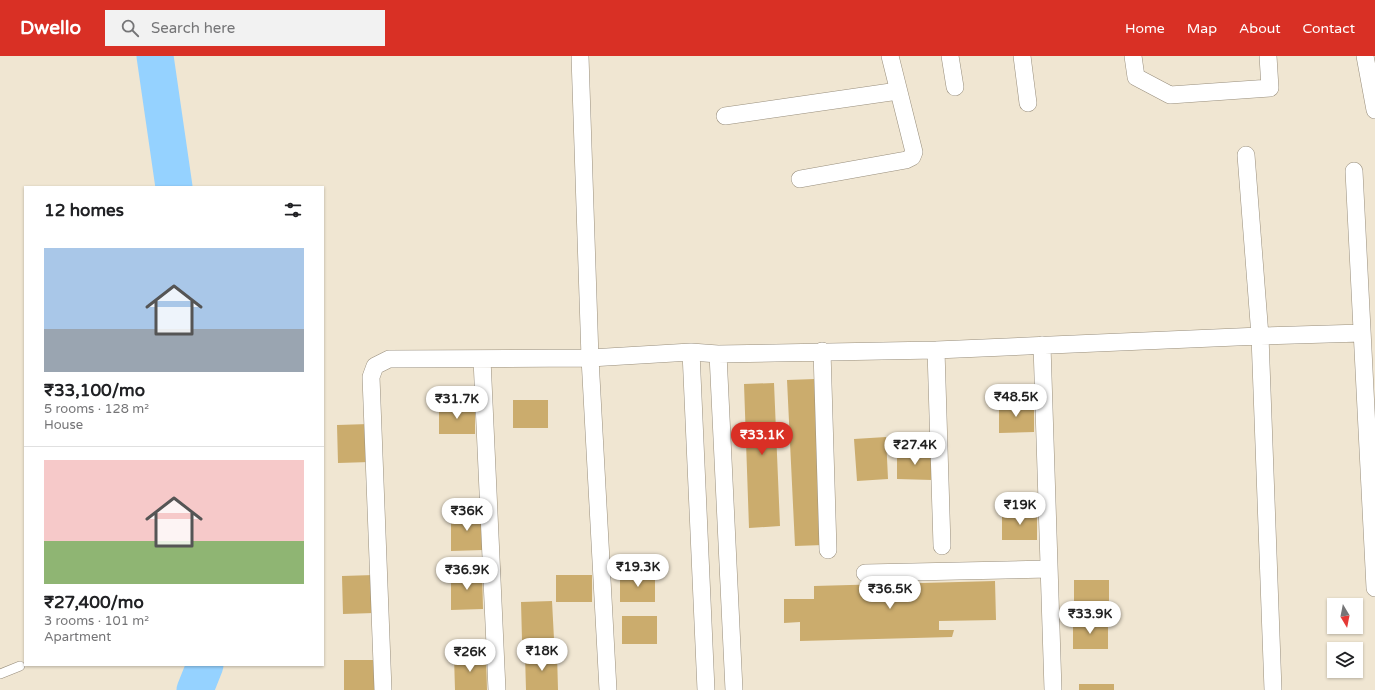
<!DOCTYPE html>
<html lang="en">
<head>
<meta charset="utf-8">
<style>
  body { margin:0; font-family:"Varela Round",sans-serif; background:#f2f2f2; color:#202124; height:100vh; display:flex; flex-direction:column; font-size:15px; white-space:nowrap }
  * { box-sizing:border-box; margin:0 }
  p { font-size:13px; color:#757577 }
  .icon { flex:none; width:22px; height:22px; fill:none; stroke:currentColor; stroke-width:2; stroke-linecap:round; stroke-linejoin:round }
  .map { position:relative; flex:1; overflow:hidden }
  .details { position:absolute; left:24px; top:130px; width:300px; height:480px; display:flex; flex-direction:column; background:#fff; border-radius:0px; box-shadow:0 1px 3px #0004 }
  .details>* { flex:none }
  .needle { width:26px; rotate:170deg }
  .fabs { position:absolute; left:1327px; top:542px; display:grid; gap:8px }
  .fabs a { display:grid; place-items:center; width:36px; height:36px; border-radius:0px; background:#fff; box-shadow:0 1px 3px #0004; font-size:20px }
  .price { position:absolute; translate:-50% -34px; padding:0 9px; border-radius:14px; background:#fff; color:#222; font-size:13px; line-height:26px; filter:drop-shadow(0 1px 2px #0008) }
  .price::after { content:''; position:absolute; left:50%; top:24px; width:12px; height:9px; margin-left:-6px; background:inherit; clip-path:polygon(0 0,100% 0,50% 100%) }
  .price.current { background:#d93025; color:#fff }
  ul { padding:0; list-style:none }
  li { display:grid; align-content:center; gap:8px; height:212px; padding:0 20px }
  li+li { border-top:1px solid #e0e0e0 }
  li span { display:grid; place-items:center; height:124px; border-radius:0px; color:#555 }
  li>.icon { margin-inline-start:auto }
  span .icon { width:72px; height:72px; fill:#fffc; stroke-width:1 }
  li b { font-size:17px }
  h2 { display:flex; justify-content:space-between; align-items:center; height:48px; padding:0 20px; font-size:17px }
  header { display:flex; align-items:center; gap:24px; box-sizing:border-box; height:56px; padding:0 20px; background:#d93025; color:#fff }
  header strong { font-size:19px }
  nav { display:flex; gap:22px; margin-inline-start:auto; font-size:14px }
  .search { width:280px; height:36px; background:#f2f2f2; display:flex; align-items:center; gap:10px; box-sizing:border-box; padding:0 14px; border-radius:0px; color:#757577; font-size:15px }
  .map>svg:first-child { display:block }
</style>
</head>
<body>
<header>
<strong>Dwello</strong>
<div class="search"><svg class="icon" aria-label="search" viewBox="0 0 24 24"><circle cx="10" cy="10" r="6"/><path d="M15 15l6 6"/></svg>Search here</div>
<nav><a>Home</a><a>Map</a><a>About</a><a>Contact</a></nav>
</header>
<div class="map">
<svg width="1375" height="634" viewBox="0 0 1375 634">
  <rect width="100%" height="100%" fill="#f0e6d2"/>
  <g fill="none" stroke-linecap="round" stroke-linejoin="round">
    <!-- river -->
    <path stroke="#95d2ff" stroke-width="37" d="M155 0 174 131
      M195 634 205 609"/>
  </g>
  <!-- building -->
  <path fill="#cbac6d" d="M815 323 823 489 795 490 787 324Z
    M774 327 780 470 749 472 744 328Z
    M513 344H548V372H513Z
    M1034 348V376L999 377V349Z
    M439 351H475V378H439Z
    M369 368 370 406 338 407 337 369Z
    M886 381 888 423 857 425 854 383Z
    M897 396H932V424L897 423Z
    M482 456 483 494 451 495V457Z
    M1002 456H1037V484H1002Z
    M482 515 483 553 451 554V516Z
    M620 518H655V546H620Z
    M374 519V557L343 558 342 520Z
    M556 519H592V546H556Z
    M1074 524H1109V552H1074Z
    M995 525 996 564 939 565V574H954L952 581 800 585V566L784 567V543H814V530Z
    M552 545 554 583 522 584 521 546Z
    M622 560H657V588H622Z
    M1073 565H1108V593H1073Z
    M557 597 558 634H526L525 598Z
    M454 600H486L487 634H455Z
    M344 604H375L376 634H344Z
    M1079 628H1114V634H1079Z"/>
  <g fill="none" stroke-linecap="round" stroke-linejoin="round">
    <defs>
      <path id="service" d="M0 618 20 610"/>
      <path id="minor" d="M580 0 590 302 608 634
        M950 0 955 31
        M1022 0 1028 47
        M1133 0 1136 21 1170 39 1270 32 1268 0
        M1365 0 1375 54
        M725 60 898 35
        M1246 99 1260 280 1273 634
        M1354 115 1375 532
        M800 123 906 104 912 101 914 96 890 0
        M1042 289 1053 634
        M936 294 942 490
        M822 295 828 494
        M691 296 706 634
        M718 298 734 634
        M482 303 497 634
        M865 517 1049 513
        M383 634 371 321 375 310 389 303 590 302 691 296 718 298 936 294 1260 280 1362 277"/>
    </defs>
    <!-- service casing -->
    <use href="#service" stroke="#988e7c" stroke-width="10"/>
    <!-- minor casing -->
    <use href="#minor" stroke="#988e7c" stroke-width="18"/>
    <!-- service -->
    <use href="#service" stroke="#fff" stroke-width="9"/>
    <!-- minor -->
    <use href="#minor" stroke="#fff" stroke-width="17"/>
  </g>
</svg>
<div class="fabs">
<a><svg class="needle" viewBox="-14 -14 28 28"><path d="M0-13l5 13h-10z" fill="#e53935"/><path d="M0 13l5-13h-10z" fill="#757577"/></svg></a>
<a><svg class="icon" aria-label="layers" viewBox="0 0 24 24"><path d="M12 4l9 5-9 5-9-5zM3 14l9 5 9-5"/></svg></a>
</div>
<b class="price" style="left:1016px;top:362px">₹48.5K</b>
<b class="price" style="left:457px;top:364px">₹31.7K</b>
<b class="price current" style="left:762px;top:400px">₹33.1K</b>
<b class="price" style="left:915px;top:410px">₹27.4K</b>
<b class="price" style="left:1020px;top:470px">₹19K</b>
<b class="price" style="left:467px;top:476px">₹36K</b>
<b class="price" style="left:638px;top:532px">₹19.3K</b>
<b class="price" style="left:467px;top:535px">₹36.9K</b>
<b class="price" style="left:890px;top:554px">₹36.5K</b>
<b class="price" style="left:1090px;top:579px">₹33.9K</b>
<b class="price" style="left:542px;top:616px">₹18K</b>
<b class="price" style="left:470px;top:617px">₹26K</b>
<section class="details">
<h2>12 homes<svg class="icon" aria-label="filters" viewBox="0 0 24 24"><path d="M4 7h16M4 17h16"/><circle cx="9" cy="7" r="2"/><circle cx="15" cy="17" r="2"/></svg></h2>
<ul>
<li><span style="background:linear-gradient(#a9c7e8 65%,#9aa5b1 0)"><svg class="icon" aria-label="home" viewBox="0 0 24 24"><path d="M3 11l9-7 9 7M6 9v11h12V9"/></svg></span><div><b>₹33,100/mo</b><p>5 rooms · 128 m²</p><p>House</p></div></li>
<li><span style="background:linear-gradient(#f6c9c9 65%,#8fb573 0)"><svg class="icon" aria-label="home" viewBox="0 0 24 24"><path d="M3 11l9-7 9 7M6 9v11h12V9"/></svg></span><div><b>₹27,400/mo</b><p>3 rooms · 101 m²</p><p>Apartment</p></div></li>
</ul>
</section>
</div>
</body>
</html>
